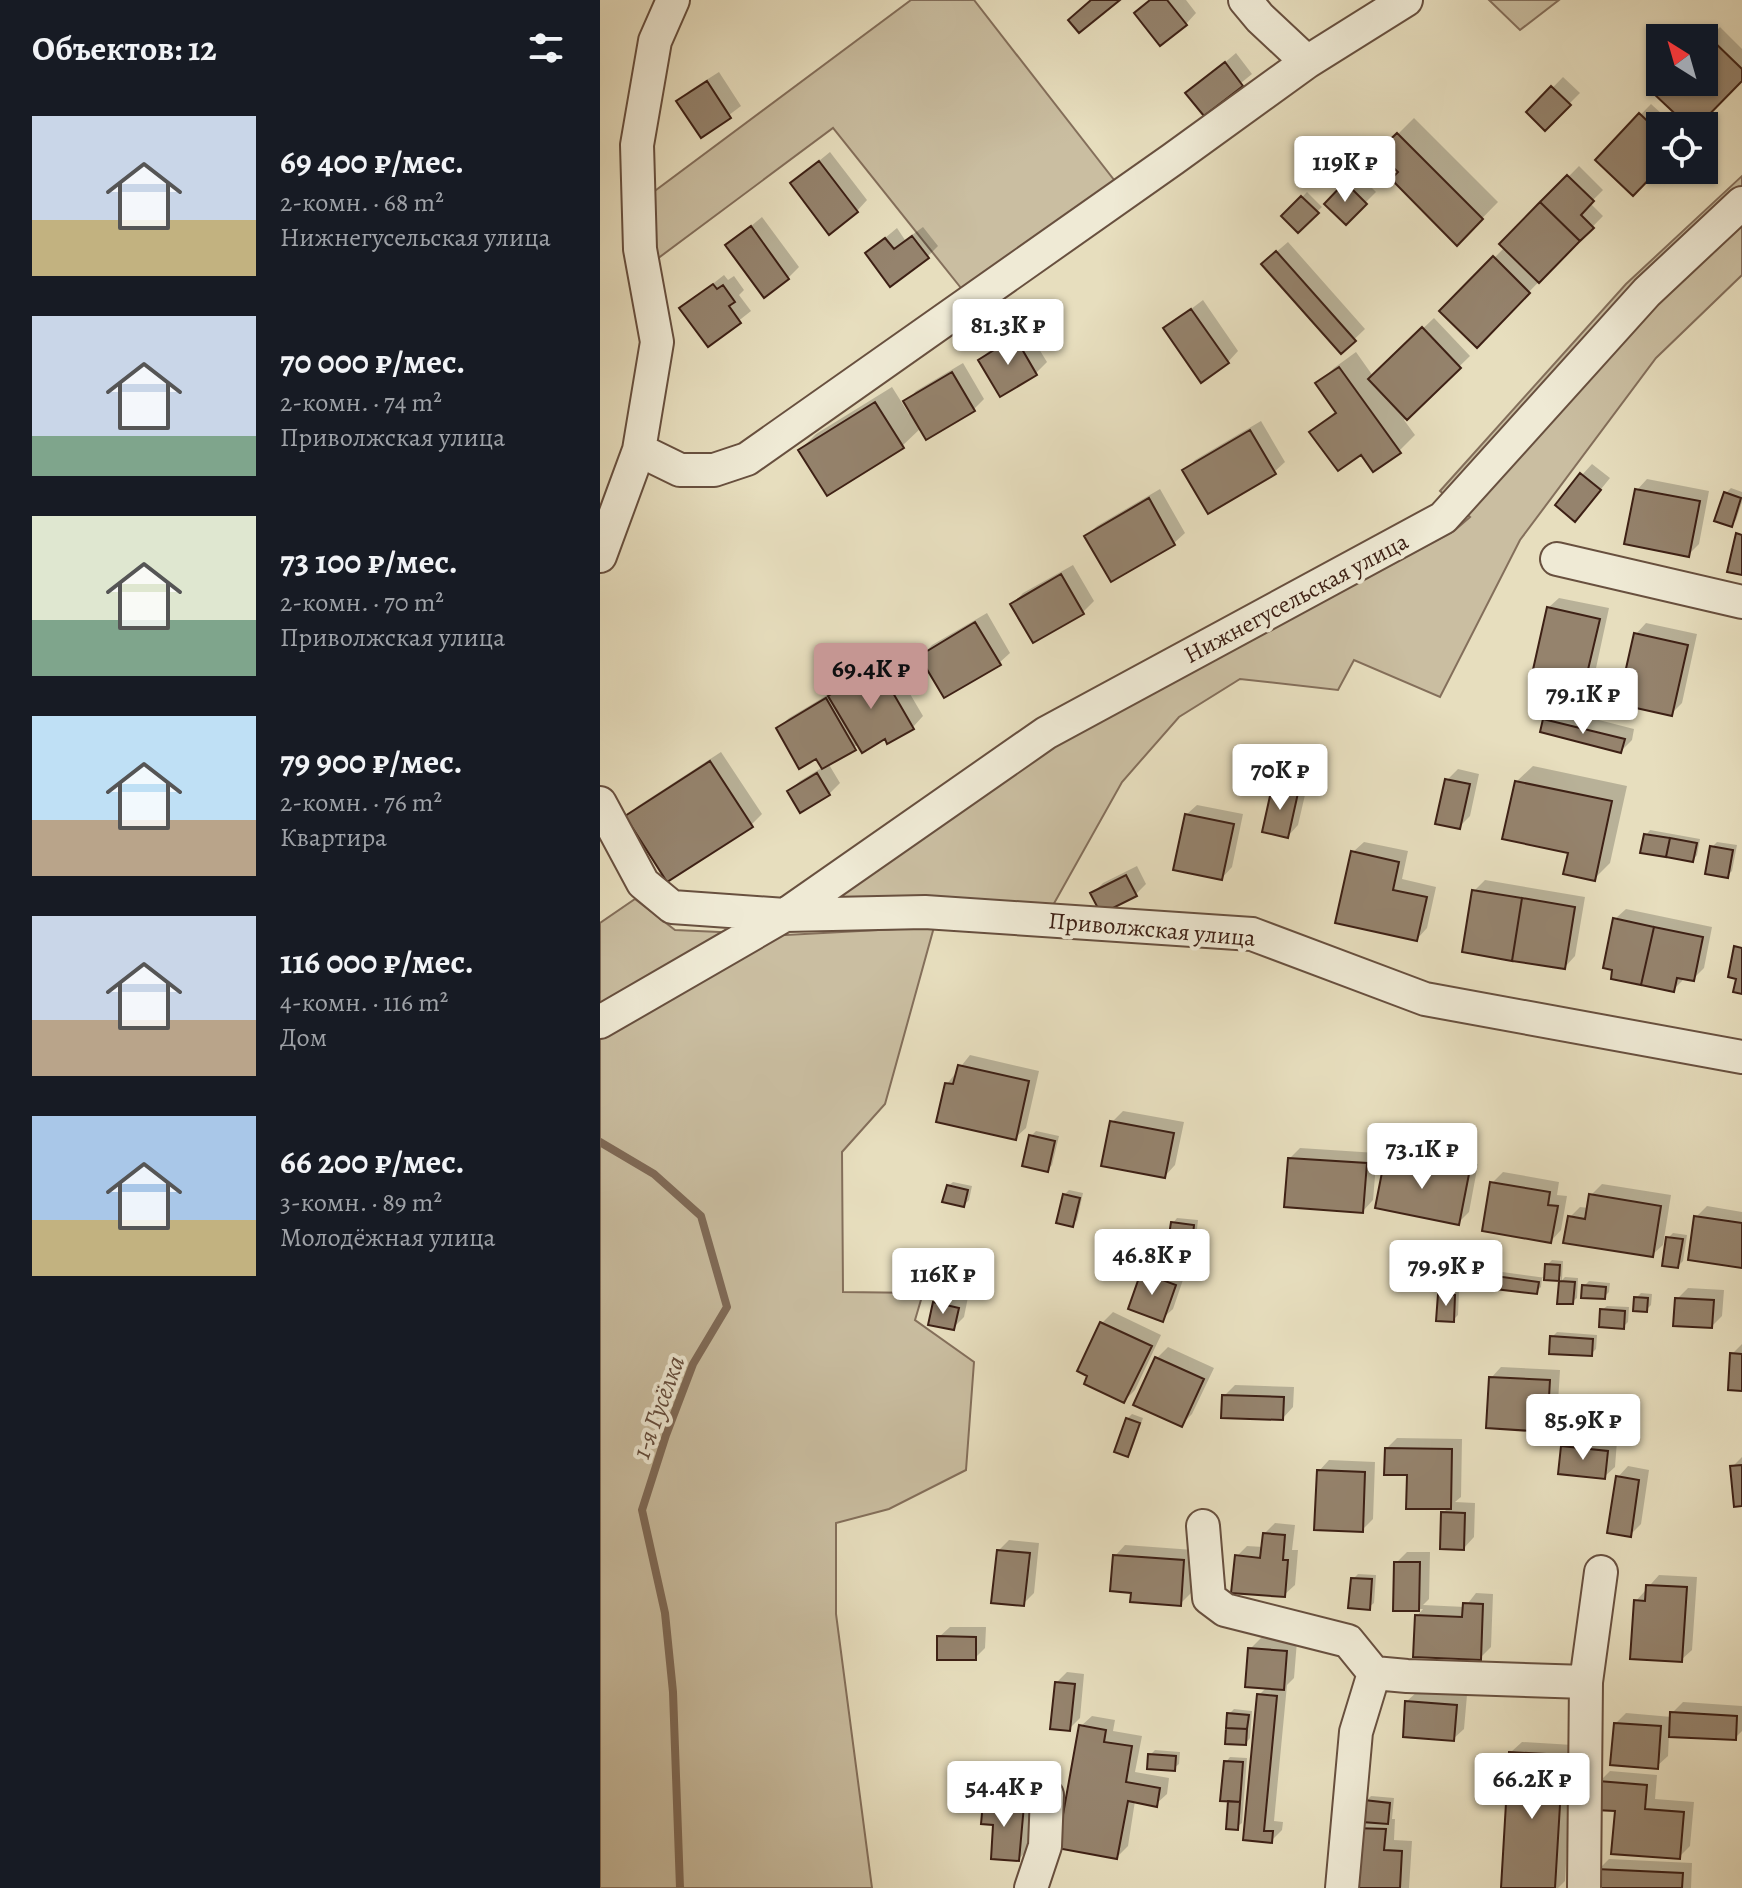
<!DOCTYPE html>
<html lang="ru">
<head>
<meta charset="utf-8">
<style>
  body { margin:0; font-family:Alegreya,serif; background:#242831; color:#f1f3f6; height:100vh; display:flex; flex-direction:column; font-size:30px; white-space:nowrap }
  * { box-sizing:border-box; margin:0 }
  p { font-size:26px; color:#9ea1a6 }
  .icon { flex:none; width:44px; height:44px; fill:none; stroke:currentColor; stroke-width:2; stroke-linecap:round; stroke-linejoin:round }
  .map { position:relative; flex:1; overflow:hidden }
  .details { display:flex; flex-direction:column; background:#171b24; width:600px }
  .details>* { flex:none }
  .needle { width:52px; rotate:323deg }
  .buttons { position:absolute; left:1046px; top:24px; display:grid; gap:16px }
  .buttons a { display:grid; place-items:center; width:72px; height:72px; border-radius:0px; background:#171b24; box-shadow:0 2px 6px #0004; font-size:40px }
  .price { position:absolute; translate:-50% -68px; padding:0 18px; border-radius:8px; background:#fff; color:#222; font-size:26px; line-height:52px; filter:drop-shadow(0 2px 4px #0008) }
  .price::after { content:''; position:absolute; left:50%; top:48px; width:24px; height:18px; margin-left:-12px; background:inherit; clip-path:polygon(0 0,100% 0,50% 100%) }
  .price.selected { background:#c59692; color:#111 }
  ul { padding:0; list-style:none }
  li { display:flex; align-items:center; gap:24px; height:200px; padding:0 32px }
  li span { display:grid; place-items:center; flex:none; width:224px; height:160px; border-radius:0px; color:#555 }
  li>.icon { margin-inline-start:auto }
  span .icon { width:96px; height:96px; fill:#fffc; stroke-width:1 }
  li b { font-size:34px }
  h2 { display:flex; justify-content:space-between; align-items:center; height:96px; padding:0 32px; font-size:34px }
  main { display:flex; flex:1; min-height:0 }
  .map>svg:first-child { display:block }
</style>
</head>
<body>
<main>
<section class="details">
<h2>Объектов: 12<svg class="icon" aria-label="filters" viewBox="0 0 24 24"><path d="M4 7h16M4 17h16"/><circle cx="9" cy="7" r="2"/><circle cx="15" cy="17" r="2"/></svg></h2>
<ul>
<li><span style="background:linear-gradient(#c9d6e8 65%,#c2b280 0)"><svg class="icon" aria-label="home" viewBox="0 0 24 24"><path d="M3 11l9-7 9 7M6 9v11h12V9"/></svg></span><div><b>69 400 ₽/мес.</b><p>2-комн. · 68 m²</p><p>Нижнегусельская улица</p></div></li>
<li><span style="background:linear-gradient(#c9d6e8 75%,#7fa58c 0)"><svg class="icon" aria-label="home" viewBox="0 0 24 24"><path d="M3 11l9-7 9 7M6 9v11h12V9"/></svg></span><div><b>70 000 ₽/мес.</b><p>2-комн. · 74 m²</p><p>Приволжская улица</p></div></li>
<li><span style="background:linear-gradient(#dfe7d0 65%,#7fa58c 0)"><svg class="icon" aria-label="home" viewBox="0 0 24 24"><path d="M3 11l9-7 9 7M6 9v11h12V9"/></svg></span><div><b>73 100 ₽/мес.</b><p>2-комн. · 70 m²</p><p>Приволжская улица</p></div></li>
<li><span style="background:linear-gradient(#bfe0f5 65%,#b9a48a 0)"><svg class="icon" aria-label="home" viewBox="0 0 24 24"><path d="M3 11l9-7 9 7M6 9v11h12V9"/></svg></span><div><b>79 900 ₽/мес.</b><p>2-комн. · 76 m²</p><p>Квартира</p></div></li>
<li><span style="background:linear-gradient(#c9d6e8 65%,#b9a48a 0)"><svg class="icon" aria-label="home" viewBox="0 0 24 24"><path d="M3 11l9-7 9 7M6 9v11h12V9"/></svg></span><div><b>116 000 ₽/мес.</b><p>4-комн. · 116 m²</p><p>Дом</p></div></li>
<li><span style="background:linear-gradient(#a9c7e8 65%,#c2b280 0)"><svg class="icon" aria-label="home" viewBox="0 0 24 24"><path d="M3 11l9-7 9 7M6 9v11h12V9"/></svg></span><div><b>66 200 ₽/мес.</b><p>3-комн. · 89 m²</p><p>Молодёжная улица</p></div></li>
</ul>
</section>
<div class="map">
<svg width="1142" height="1888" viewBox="0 0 1142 1888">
  <rect width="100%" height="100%" fill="#e7debe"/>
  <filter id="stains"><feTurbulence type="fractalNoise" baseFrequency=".0025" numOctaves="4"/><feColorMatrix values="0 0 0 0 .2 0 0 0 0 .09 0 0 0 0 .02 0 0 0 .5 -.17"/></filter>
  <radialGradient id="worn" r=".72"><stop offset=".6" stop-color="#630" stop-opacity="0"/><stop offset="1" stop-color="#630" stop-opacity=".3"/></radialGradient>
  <!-- green -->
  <path fill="#cabea1" stroke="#846f5b" stroke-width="2" d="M311 0H374L518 185 365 293 233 128 49 265 48 196Z
    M889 0H959L920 30Z
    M1142 176V275L1056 358 920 540 840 697 754 660 738 690 640 679 579 717 522 782 452 907 240 901V890L451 748 854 531 870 517 840 491 1026 284Z
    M35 899 75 930 186 935 334 927 285 1104 242 1152 243 1292 323 1293 315 1320 374 1362 366 1470 289 1509 236 1523V1614L272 1888H0V923Z"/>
  <!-- shadow -->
  <path fill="#0003" d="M550 0H586L596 13 586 24 536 13Z
    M1120 27 1142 49V79L1096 126H1091L1067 82H1104V43Z
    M636 53 652 74 604 113 596 87Z
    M119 72 141 106 101 136 79 102 89 91Z
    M963 77 980 93 945 128 929 112Z
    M1051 104 1075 126H1060V166L997 160Z
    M814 118 898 202 858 243 801 172 780 152Z
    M230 152 267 200 257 211 192 183Z
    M979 166 1003 190 990 203 1003 216 877 345 842 311 905 247 902 244Z
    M757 173 776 192 746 222 727 204Z
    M707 192 722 207 698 230 684 216Z
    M162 217 199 267 188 278 128 245Z
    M323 227 338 246 327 257 267 253 297 228 305 240Z
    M688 242 765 329 742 351 674 254Z
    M124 275 128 280 134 276 144 290 139 295 151 311 108 345 82 308Z
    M603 300 638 351 628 362 566 328Z
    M834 318 870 356 804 420 815 435 799 451 761 452 712 432 737 410 718 384 734 368 756 352 773 376Z
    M426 328 447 362 436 373 401 394 380 360 391 349Z
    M363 363 384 399 374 409 321 428 302 446 200 450 216 434 292 387 309 414 312 412 306 402 316 391Z
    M661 421 685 462 674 472 585 470 595 460Z
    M992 464 1010 478 985 509 982 475Z
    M1047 479 1109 491 1099 544 1088 555 1037 490Z
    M1131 488 1142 492V502L1136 520 1131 525 1126 493Z
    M560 489 585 533 574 543 512 580 486 536 497 526Z
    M473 565 494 601 483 612 434 640 413 604 423 593Z
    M959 598 1009 608 993 682 982 693 948 608Z
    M387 613 410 653 399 663 322 656 332 645Z
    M1046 623 1097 634 1082 703 1071 714 1036 634Z
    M289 658 323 716 313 727 259 744 228 763 240 783 229 794 189 791 200 781 223 767 217 756 178 728 189 718Z
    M956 709 1034 729 1032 740 1021 751 945 720Z
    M121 752 162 814 151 825 27 817 38 806Z
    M933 766 1027 786 1010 863 994 879 916 782Z
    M858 769 879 774 870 816 859 827 847 780Z
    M684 777 708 782 698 825 688 836 674 788Z
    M597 805 643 814 632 867 622 878 586 815Z
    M1050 830 1100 839 1097 855 1093 860 1046 835Z
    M764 842 808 851 802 879 836 887 827 928 817 939 753 852Z
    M1117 842 1137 845 1132 871 1127 876 1112 847Z
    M537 866 546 884 536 894 493 893 503 883Z
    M885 880 985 897 975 956 965 967 874 891Z
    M1026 909 1112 927 1104 968 1093 979H1084L1073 990 1015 919Z
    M370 1055 439 1071 426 1128 415 1138 347 1084Z
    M523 1111 584 1122 575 1165 565 1176 512 1122Z
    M436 1131 459 1136 452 1165 448 1169 431 1136Z
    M700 1148 777 1153 773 1200 763 1211 690 1158Z
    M798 1148 878 1164 869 1212 858 1223 787 1158Z
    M903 1172 959 1182 957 1195 967 1196 961 1230 951 1241 892 1183Z
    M353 1182 372 1186 369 1200 364 1205 348 1186Z
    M1002 1184 1071 1195 1063 1245 1052 1255 970 1217 980 1207 989 1208 991 1195Z
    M469 1190 483 1193 477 1220 472 1225 464 1195Z
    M1107 1206 1142 1212V1266L1096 1217Z
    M577 1218 598 1220 596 1238 591 1243 573 1223Z
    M1073 1233 1087 1235 1083 1261 1078 1266 1068 1238Z
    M952 1260 963 1261 962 1280 965 1277 978 1278 977 1298 972 1302H959L961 1276 958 1279 942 1278 941 1287 936 1292 890 1276 895 1271 946 1278 947 1265Z
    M553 1263 585 1274 573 1309 562 1319 543 1274Z
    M989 1281 1010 1283 1009 1292 1004 1297 984 1286Z
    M1088 1288 1124 1290 1122 1316 1112 1326 1077 1299Z
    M845 1290 859 1291 858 1315 853 1320 840 1295Z
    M346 1293 368 1297 364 1317 353 1328 335 1303Z
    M1041 1293 1052 1294 1051 1305 1046 1310 1036 1298Z
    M1007 1306 1029 1307 1028 1322 1024 1326 1002 1310Z
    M513 1312 561 1335 535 1390 524 1401 502 1323Z
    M957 1332 997 1335 996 1349 991 1354 952 1337Z
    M1142 1344V1389L1132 1354Z
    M568 1347 614 1368 592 1414 581 1425 535 1404 557 1358Z
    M901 1367 960 1370 957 1419 946 1430 891 1378Z
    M635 1385 694 1387 693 1407 683 1418 624 1396Z
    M532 1414 543 1418 532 1449 527 1454V1419Z
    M973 1436 1017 1441 1015 1467 1004 1477 962 1447Z
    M797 1438 862 1439 861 1497 855 1502 875 1503 874 1537 864 1548 843 1513 849 1507 809 1473 787 1448Z
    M1142 1457V1504L1132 1467Z
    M729 1460 775 1462 773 1519 762 1530 719 1471Z
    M1028 1466 1049 1470 1041 1524 1030 1535 1018 1477Z
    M675 1523 695 1525 692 1550H698L695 1585 684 1595 637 1556 647 1546 663 1547 664 1534Z
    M409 1540 439 1543 434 1593 423 1604 398 1551Z
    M525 1545 594 1550 591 1593 580 1604 533 1591 515 1556Z
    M807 1552H830L829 1599 823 1605 865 1607 876 1593 893 1594 891 1647 880 1658 817 1616 823 1609H795L796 1563Z
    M758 1574 776 1575 774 1603 769 1607 753 1579Z
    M1059 1575 1097 1577 1092 1650 1081 1660 1036 1601Z
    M350 1627H386L385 1648 375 1658 339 1637Z
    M661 1638 697 1641 694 1678 687 1685 674 1821 683 1822 682 1830 671 1841 645 1838 659 1695 667 1687 650 1649Z
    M467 1672 484 1674 480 1718 469 1729 457 1682Z
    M818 1691 867 1695 864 1729 853 1739 807 1701Z
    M1083 1702 1142 1706V1731L1135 1738 1069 1735 1068 1756 1057 1766 1015 1724 1026 1713 1072 1717V1713Z
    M634 1709 652 1711 650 1738 646 1743 629 1714Z
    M492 1716 515 1720 513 1731 542 1736 535 1772 569 1778 567 1794 556 1804 535 1801 528 1846 517 1857 481 1726Z
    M922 1742 973 1745 965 1881 958 1888H903L911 1752Z
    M555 1750 580 1752 579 1764 574 1768 550 1755Z
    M630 1757 647 1758 642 1823 637 1827 626 1762Z
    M1010 1771 1057 1775 1055 1799 1094 1802 1090 1846 1079 1857 1017 1810 999 1782Z
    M396 1793 433 1795 429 1848 419 1859 385 1803Z
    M771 1796 794 1798 792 1819H795L794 1840 812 1841 809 1888H752L766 1801Z
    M1009 1859 1092 1863 1091 1888H997L998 1870Z"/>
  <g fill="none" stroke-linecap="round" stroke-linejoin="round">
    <!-- stream -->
    <path stroke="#806b58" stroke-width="8" d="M0 1142 54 1174 101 1216 127 1307 93 1364 66 1435 42 1510 65 1613 73 1692 80 1888"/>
  </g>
  <!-- building -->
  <path fill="#95836d" stroke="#3d2015" stroke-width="2" d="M491 0H520L479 33 468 20Z
    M550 0H567L587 25 560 46 534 13Z
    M1108 36 1142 69V81L1098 126H1088L1053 93 1064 82H1104V40Z
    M625 62 643 86 604 116 585 93Z
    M107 81 131 118 101 138 76 101Z
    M951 86 971 105 945 131 926 112Z
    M1039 113 1060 133V168L1033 196 995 160Z
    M797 133 883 219 857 246 791 179 798 172 777 152Z
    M219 161 258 212 229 235 190 183Z
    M967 175 994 201 981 215 994 228 980 241 940 202Z
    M745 182 767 204 746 225 724 204Z
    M701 196 719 213 698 233 681 216Z
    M940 202 980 241 939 283 899 244Z
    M151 226 189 279 164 298 125 245Z
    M312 236 329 258 290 287 265 253 285 238 294 249Z
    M676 251 756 341 741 354 661 264Z
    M893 256 930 293 877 348 839 311Z
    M113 284 117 289 123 285 135 302 129 306 141 323 108 347 79 308Z
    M591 309 629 363 601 383 563 328Z
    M822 327 861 368 807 420 768 379Z
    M415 337 437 375 400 397 378 360Z
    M739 367 801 453 773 472 761 455 738 471 709 432 736 413 715 383Z
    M352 372 375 411 326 440 303 401Z
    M275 402 304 448 227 496 198 450Z
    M650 430 676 474 608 514 582 470Z
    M980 473 1001 490 975 522 955 505Z
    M1035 489 1100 501 1089 557 1024 544Z
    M1124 492 1141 498 1132 527 1114 521Z
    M549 498 575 545 511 582 484 536Z
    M1136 533 1142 535V575L1127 572Z
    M461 574 484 614 433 643 410 604Z
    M947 607 1000 619 982 695 930 683Z
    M375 622 401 665 344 698 319 656Z
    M1034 633 1088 645 1072 716 1018 704Z
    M278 667 314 729 287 744 285 739 262 753 228 696Z
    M226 698 256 750 222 769 216 759 199 769 176 728Z
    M943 719 1025 739 1021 753 940 732Z
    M110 761 153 827 67 882 25 816Z
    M217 773 230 795 200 813 187 791Z
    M845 779 870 784 860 829 835 824Z
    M915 781 1012 801 995 881 963 874 968 853 902 839Z
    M672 787 698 793 688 838 662 832Z
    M585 814 634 824 622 880 573 870Z
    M1044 834 1070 838 1066 857 1040 853Z
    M1070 838 1097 843 1093 862 1066 857Z
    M1110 846 1133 850 1128 878 1105 874Z
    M751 851 799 862 793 890 827 897 817 941 735 923Z
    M526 875 537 896 501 914 490 893Z
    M872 890 922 898 912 961 862 952Z
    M922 898 975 907 965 969 912 961Z
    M1013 918 1054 927 1041 985 1011 979 1012 970 1003 968Z
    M1054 927 1103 937 1094 981 1077 978 1074 992 1041 985Z
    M1134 946 1142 948V994L1133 992 1136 979 1128 977Z
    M358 1065 429 1081 416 1140 336 1122 345 1083 353 1084Z
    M510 1121 574 1133 565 1178 501 1166Z
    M429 1135 455 1141 448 1172 422 1166Z
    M785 1157 869 1174 859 1225 775 1208Z
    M688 1158 767 1163 763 1213 684 1207Z
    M890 1182 950 1192 948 1205 958 1206 951 1243 882 1231Z
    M347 1185 368 1190 364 1207 342 1202Z
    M463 1194 480 1198 473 1227 456 1223Z
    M989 1194 1061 1206 1053 1257 963 1243 968 1216 985 1219Z
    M1094 1216 1142 1223V1268L1088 1260Z
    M571 1222 594 1225 592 1245 568 1242Z
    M1066 1237 1083 1239 1078 1268 1062 1266Z
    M945 1264 960 1265 959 1281 944 1280Z
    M541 1272 576 1285 563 1322 528 1309Z
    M888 1275 939 1282 937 1294 887 1288Z
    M959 1281 975 1282 973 1304H957Z
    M982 1285 1006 1287 1005 1299 981 1298Z
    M838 1294 855 1295 854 1322 836 1321Z
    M1034 1297 1048 1298 1047 1312 1033 1311Z
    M1075 1298 1114 1300 1112 1328 1073 1326Z
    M333 1302 359 1308 354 1330 328 1325Z
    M1000 1309 1025 1311 1024 1329 999 1327Z
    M500 1322 552 1346 524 1403 484 1384 487 1376 477 1371Z
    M950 1336 993 1339 992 1356 949 1354Z
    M1130 1353 1142 1354V1391L1128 1390Z
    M555 1357 604 1379 582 1427 533 1405Z
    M889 1377 950 1380 947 1432 886 1428Z
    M622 1395 684 1397 683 1420 621 1418Z
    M526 1418 540 1423 528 1457 514 1452Z
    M961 1446 1008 1451 1005 1479 958 1474Z
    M785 1448 852 1449 851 1509H806L807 1475H784Z
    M1142 1465V1506L1134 1507 1130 1466Z
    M717 1470 765 1472 763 1532 714 1530Z
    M1016 1476 1039 1480 1031 1537 1007 1533Z
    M841 1512 865 1513 864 1550 840 1549Z
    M663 1533 685 1535 683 1560H688L685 1597 631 1593 635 1555 660 1558Z
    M397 1550 430 1553 424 1606 391 1603Z
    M513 1555 584 1560 581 1606 530 1602 531 1593 510 1591Z
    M794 1562H820L819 1611H793Z
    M751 1578 772 1579 770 1610 748 1608Z
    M1046 1585 1087 1587 1082 1662 1030 1659 1034 1600 1045 1601Z
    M863 1603 883 1604 881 1660 813 1657 815 1615 862 1617Z
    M337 1636 376 1637V1660H337Z
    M648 1648 687 1651 684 1690 645 1687Z
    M455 1682 475 1684 470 1731 450 1729Z
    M657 1694 677 1696 664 1831H673L672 1843 643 1840Z
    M805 1701 857 1705 854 1741 803 1737Z
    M1070 1712 1137 1716 1136 1740 1069 1737Z
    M627 1713 649 1715 647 1729 626 1728Z
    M1014 1723 1061 1726 1058 1769 1010 1765Z
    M479 1725 506 1730 504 1742 532 1746 526 1782 560 1788 557 1807 528 1801 517 1859 457 1848Z
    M626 1728 647 1729 646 1745 625 1744Z
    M909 1752 963 1755 955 1888H901Z
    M548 1754 576 1756 575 1771 547 1769Z
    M624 1761 643 1762 640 1802 620 1801Z
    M998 1781 1047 1785 1045 1809 1084 1812 1080 1859 1011 1854 1015 1811 995 1810Z
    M764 1800 790 1803 788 1824 762 1822Z
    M628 1801 640 1802 638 1830 626 1829Z
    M383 1802 424 1805 419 1861 391 1859 393 1825 381 1824Z
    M753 1828 786 1829 784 1850 802 1851 800 1888H750Z
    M996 1869 1083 1873 1082 1888H995Z"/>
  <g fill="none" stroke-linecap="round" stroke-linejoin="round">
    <defs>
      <path id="street" d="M645 0 660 18 707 62
        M39 450 80 470H114L147 459 573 159 707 62 806 0
        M0 556 39 450 57 342 40 249 37 145 55 41 73 0
        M957 559 1142 602
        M0 803 43 883 72 907 185 915 325 912 652 934 825 999 1142 1057
        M0 1022 185 915 446 733 843 518 1047 292 1142 203
        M603 1526 609 1598 625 1610 748 1641 774 1673 807 1676 986 1682
        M431 1888 445 1846 447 1795
        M742 1888 756 1732 774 1673
        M984 1888 986 1682 1001 1572"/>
    </defs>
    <!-- street casing -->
    <use href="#street" stroke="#68503f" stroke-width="36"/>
    <!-- street -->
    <use href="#street" stroke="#efead5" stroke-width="32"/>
  </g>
  <g text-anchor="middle" stroke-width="8" stroke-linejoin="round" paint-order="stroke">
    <!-- street labels -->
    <g font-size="24" fill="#3d2015" stroke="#efead5">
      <text transform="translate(696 598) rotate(-28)" y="8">Нижнегусельская улица</text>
      <text transform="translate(552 929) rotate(5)" y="8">Приволжская улица</text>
    </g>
    <!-- water labels -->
    <g font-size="26" font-style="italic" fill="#644c3c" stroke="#efead5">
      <text transform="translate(58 1407) rotate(-70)" y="9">1-я Гусёлка</text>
    </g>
  </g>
  <rect width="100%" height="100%" filter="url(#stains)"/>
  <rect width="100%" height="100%" fill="url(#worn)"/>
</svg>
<div class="buttons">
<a><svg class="needle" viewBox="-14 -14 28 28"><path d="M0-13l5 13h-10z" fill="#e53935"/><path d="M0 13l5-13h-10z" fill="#9ea1a6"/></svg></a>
<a><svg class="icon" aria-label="locate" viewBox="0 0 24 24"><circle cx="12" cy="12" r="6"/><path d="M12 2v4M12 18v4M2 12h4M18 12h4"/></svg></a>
</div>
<b class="price" style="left:745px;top:204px">119K ₽</b>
<b class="price" style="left:408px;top:367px">81.3K ₽</b>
<b class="price selected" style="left:271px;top:711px">69.4K ₽</b>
<b class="price" style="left:983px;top:736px">79.1K ₽</b>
<b class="price" style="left:680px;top:812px">70K ₽</b>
<b class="price" style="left:822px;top:1191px">73.1K ₽</b>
<b class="price" style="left:552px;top:1297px">46.8K ₽</b>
<b class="price" style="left:846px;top:1308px">79.9K ₽</b>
<b class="price" style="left:343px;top:1316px">116K ₽</b>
<b class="price" style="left:983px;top:1462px">85.9K ₽</b>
<b class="price" style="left:932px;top:1821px">66.2K ₽</b>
<b class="price" style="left:404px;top:1829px">54.4K ₽</b>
</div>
</main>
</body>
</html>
